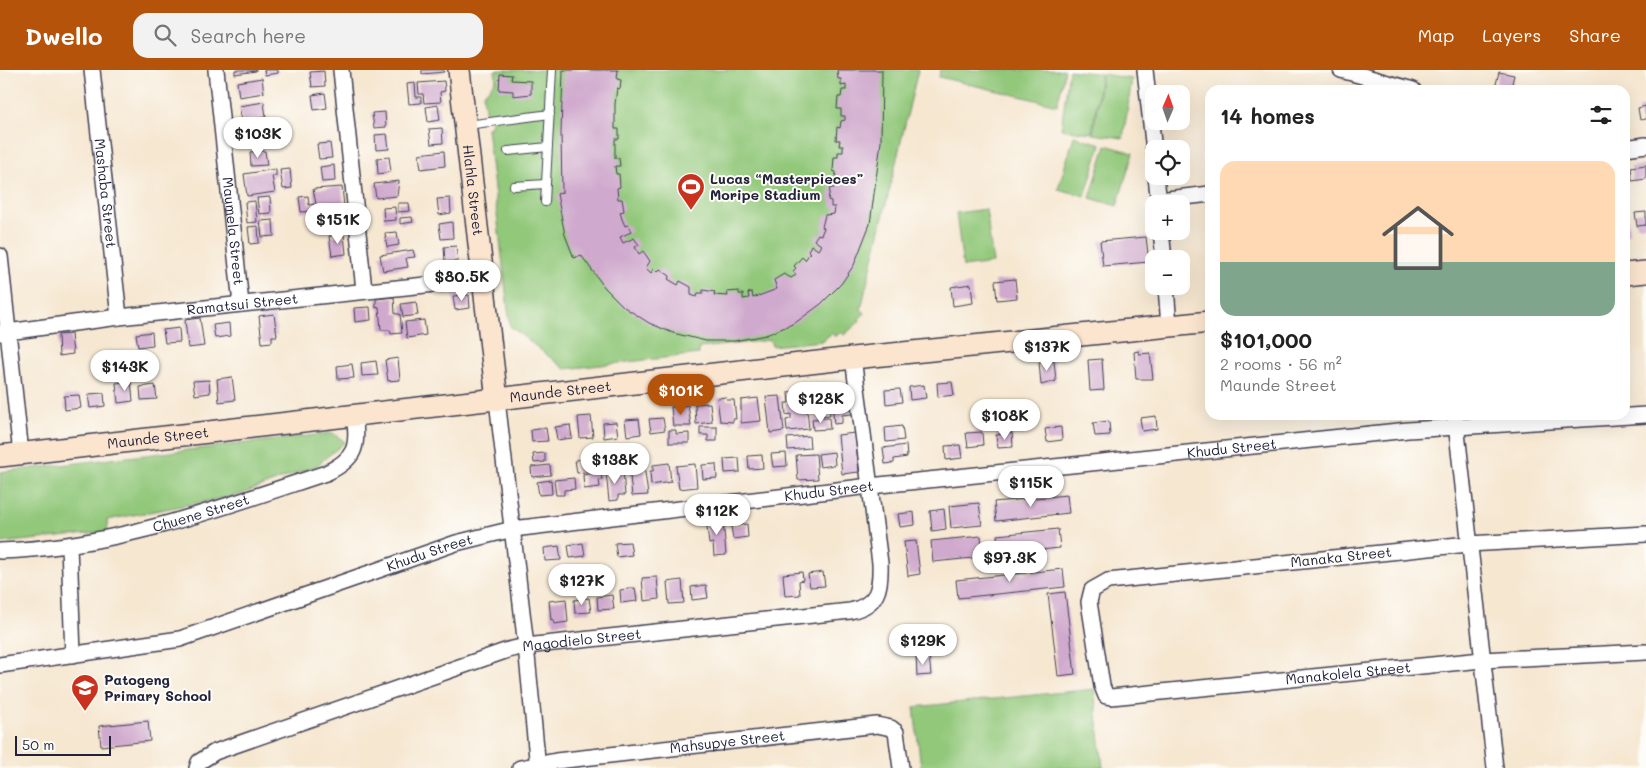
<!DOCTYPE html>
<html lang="en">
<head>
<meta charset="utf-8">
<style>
  body { margin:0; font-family:Mali,sans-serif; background:#f2f2f2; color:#222; height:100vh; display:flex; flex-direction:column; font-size:19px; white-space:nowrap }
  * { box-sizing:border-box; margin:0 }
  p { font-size:16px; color:#767676 }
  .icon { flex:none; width:28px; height:28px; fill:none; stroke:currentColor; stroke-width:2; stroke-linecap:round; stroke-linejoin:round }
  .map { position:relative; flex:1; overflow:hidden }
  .drawer { position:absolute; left:1205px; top:15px; width:425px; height:335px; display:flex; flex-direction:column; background:#fff; border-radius:15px; box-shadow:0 5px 20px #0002 }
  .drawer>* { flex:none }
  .needle { width:32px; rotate:2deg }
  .buttons { position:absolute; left:1145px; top:15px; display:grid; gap:10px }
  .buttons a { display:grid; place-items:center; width:45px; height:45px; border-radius:10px; background:#fff; box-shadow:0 5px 20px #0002; font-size:25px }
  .scale { position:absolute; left:15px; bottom:12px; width:96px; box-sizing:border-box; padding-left:5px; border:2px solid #22223b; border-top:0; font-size:14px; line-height:18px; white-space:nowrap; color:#22223b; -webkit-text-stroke:4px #fdfcf7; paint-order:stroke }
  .price { position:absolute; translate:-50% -42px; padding:0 11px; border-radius:18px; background:#fff; color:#222; font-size:16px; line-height:32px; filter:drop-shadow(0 1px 2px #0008) }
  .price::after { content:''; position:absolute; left:50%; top:30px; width:15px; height:11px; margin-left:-8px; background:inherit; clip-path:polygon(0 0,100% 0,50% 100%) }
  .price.active { background:#b45309; color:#fff }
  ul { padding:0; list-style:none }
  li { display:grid; align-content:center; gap:10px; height:265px; padding:0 15px }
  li+li { border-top:1px solid #e0e0e0 }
  li span { display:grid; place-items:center; height:155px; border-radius:15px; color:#555 }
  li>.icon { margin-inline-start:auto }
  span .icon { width:90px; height:90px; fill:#fffc; stroke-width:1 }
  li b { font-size:21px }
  h2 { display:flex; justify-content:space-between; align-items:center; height:60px; padding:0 15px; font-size:21px }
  header { display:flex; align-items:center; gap:30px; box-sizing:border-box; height:70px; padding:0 25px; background:#b45309; color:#fff }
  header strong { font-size:24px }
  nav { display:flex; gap:28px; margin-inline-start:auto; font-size:18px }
  .search { width:350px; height:45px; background:#f2f2f2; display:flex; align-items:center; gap:12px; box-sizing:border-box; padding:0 18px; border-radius:15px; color:#767676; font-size:19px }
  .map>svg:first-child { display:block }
</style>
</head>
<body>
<header>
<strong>Dwello</strong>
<div class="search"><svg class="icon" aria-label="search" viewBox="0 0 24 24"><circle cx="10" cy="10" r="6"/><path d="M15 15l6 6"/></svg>Search here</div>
<nav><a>Map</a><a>Layers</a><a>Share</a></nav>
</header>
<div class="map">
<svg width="1646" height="698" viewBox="0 0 1646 698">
  <rect width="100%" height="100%" fill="#fdfcf7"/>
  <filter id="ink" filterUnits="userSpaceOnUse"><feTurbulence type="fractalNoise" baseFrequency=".02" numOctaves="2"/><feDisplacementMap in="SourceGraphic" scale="10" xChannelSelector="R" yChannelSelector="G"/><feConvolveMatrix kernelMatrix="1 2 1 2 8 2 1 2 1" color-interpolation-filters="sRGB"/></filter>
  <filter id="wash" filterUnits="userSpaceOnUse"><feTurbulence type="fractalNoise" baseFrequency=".0096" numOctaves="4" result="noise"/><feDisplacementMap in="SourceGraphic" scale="20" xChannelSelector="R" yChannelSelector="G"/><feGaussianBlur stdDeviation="1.12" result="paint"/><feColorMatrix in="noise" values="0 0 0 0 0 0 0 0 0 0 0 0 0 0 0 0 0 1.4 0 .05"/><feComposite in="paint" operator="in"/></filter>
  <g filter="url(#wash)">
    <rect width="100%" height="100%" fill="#f6e7d1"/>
    <!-- green -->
    <path fill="#92c87a" stroke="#5a755a" d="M495 0H918L861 239 865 243 859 249 860 251 844 265 841 262 835 267 832 263 822 271 772 276 770 270 699 278V284L565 299 510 256 487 58 491 57V46H486L483 25 496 10Z
      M940 0H1065L1057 35 939 7Z
      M1069 0 1101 4 1092 63 1061 59Z
      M1102 4 1132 9 1123 68 1093 64Z
      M1074 66 1101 74 1085 126 1058 119Z
      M1106 75 1133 83 1117 136 1090 128Z
      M986 139 993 193 963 197 956 143Z
      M333 363 345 372 316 396 239 425 107 450 108 462 0 473V402Z
      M1094 619 1103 698H921L914 637Z"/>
    <g id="blocks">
      <!-- building -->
      <path fill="#d0aace" d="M235 0H256V1L235 4Z
        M264 0H278V3L265 5Z
        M422 0H444V2L422 4Z
        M563 0H618L617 9 621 10 620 19 617 18 615 34V59H619V69H615V88H619L620 96H615L616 104H619L620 117 617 118 618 129H622L624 141 620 142 622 149 625 156 628 155 631 162 620 167 623 173 634 168 639 175 635 177 639 184 643 181 650 191 646 198 651 203 654 199 657 202 660 199 670 206 668 209 678 215 680 211 691 217V225L697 227 698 223H703V220L715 222 714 225 728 226 727 222 739 221V224H743V229L749 228 748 223 752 222 753 228 777 219 774 210 784 204 791 208 796 205 793 201 796 198 794 196 802 187 805 190 810 183 808 181 811 175 818 180 821 175 814 170 818 164 821 165 824 158 822 157 825 145 834 144 835 137H831V131L828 130 830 118H834L836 102 833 101 834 87H838V82H843V76H839L840 70H836L837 57 840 58 841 51 845 50V46H841V39H837L838 27H841L842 20H846V15L841 16V9H838L837 0H882L881 72 870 154 854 195 841 214 821 234 795 253 766 265 734 271H706L673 263 649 253 624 237 605 218 581 185 574 188 565 165 557 124 562 123 561 63Z
        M324 1 325 16 312 17 310 2Z
        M1499 2 1514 5 1511 18 1496 14Z
        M500 4 512 5 511 10 531 11V24L513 26V21L499 20Z
        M262 8 264 23 239 27 237 12Z
        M444 11 445 21 440 22 441 32 424 33 423 24H419L418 13Z
        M415 13 416 27H421V33L409 34 407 14Z
        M325 23 327 38 314 40 312 25Z
        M264 32 266 47 242 51 239 36Z
        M438 35 440 50 428 52 426 37Z
        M1646 36V49L1640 50 1638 38Z
        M385 42 386 57 374 58 372 43Z
        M442 58 443 73 431 74 429 59Z
        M387 64 389 79 376 80 375 65Z
        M330 73 332 88 319 89 317 74Z
        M265 81 267 95 251 96 250 82Z
        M444 81 445 96 421 99 419 84Z
        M389 87 391 102 378 104 377 88Z
        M334 95 335 111 322 112 320 97Z
        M1646 95V109L1632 111 1631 97Z
        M276 99V106H272L275 122 247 126 244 104Z
        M290 99 292 118 283 119 280 100Z
        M399 111 397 126 376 128 374 114Z
        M342 117 344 136 317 139 313 119Z
        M308 126 309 135 314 134 315 141 301 142 299 127Z
        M270 127 271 143 259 144 257 128Z
        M450 128 451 143 439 145 437 129Z
        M255 131 257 152 247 153 245 132Z
        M398 133H409L410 141 398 142Z
        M395 137 396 150 384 151 383 138Z
        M1625 138H1627L1629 164H1625Z
        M341 141 342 157 328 158 327 142Z
        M1646 142V155L1637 156 1635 143Z
        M412 147 413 152 400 154V148Z
        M273 150 274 166 262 167 260 151Z
        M452 152 453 168 441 169 439 154Z
        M258 156 259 173 250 174 248 157Z
        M397 162 399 175 387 177 385 163Z
        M344 165 346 184 332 186 329 166Z
        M1146 167 1149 192 1103 196 1100 171Z
        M456 176 458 191 445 192 444 177Z
        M413 180 415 187 406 188 408 197 383 201 380 185Z
        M1015 209 1017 228 997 230 995 211Z
        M971 214 973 233 953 236 951 217Z
        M469 225 470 238 455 240 453 226Z
        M394 227 395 244H400L402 263 391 264 390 260H381L379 237 376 238V229Z
        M416 232 418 245 403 247 401 234Z
        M370 237 371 250 355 252 354 238Z
        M274 244 277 266H272V272L262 273 259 246Z
        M200 248 204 276 188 278 185 250Z
        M424 250 426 265 407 268 405 252Z
        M229 253 230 266 215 268 213 255Z
        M179 258 180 272 165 273 163 260Z
        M152 262 153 275 138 277 136 264Z
        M71 264 73 284 59 286 58 265Z
        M1139 281V284L1150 283 1153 309H1136L1134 282Z
        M398 288 400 310 388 311 385 290Z
        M1102 289 1104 320 1090 321 1088 290Z
        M376 291 378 305 362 306 361 293Z
        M1054 291 1056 311 1041 315 1039 292Z
        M352 294 354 308 338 309 337 296Z
        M232 307 235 330 219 332 217 309Z
        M209 310 210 323 195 325 193 311Z
        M131 311 133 331 118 333 116 313Z
        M952 312 954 325 938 327 937 313Z
        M850 314 852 344 842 345V353L834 354 831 322H840L839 315Z
        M155 315 157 329 141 330 140 317Z
        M924 315 926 328 910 330 909 317Z
        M827 316 830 345 819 346 818 343H815L813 322H816V318Z
        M900 319 902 332 886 334 885 320Z
        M805 320 809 359 787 361 786 350 791 349V344L786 345 785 333H789L788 322Z
        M104 323 105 336 90 338 88 324Z
        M79 325 81 338 65 340 64 326Z
        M780 326 784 361 770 363 766 327Z
        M726 327 727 330H734L736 349H733V352L720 351 717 328Z
        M758 328 761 351 741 353V330Z
        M710 333 712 352 696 354 695 334Z
        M688 335 691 356H673L671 337Z
        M591 346 593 367 580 368 578 347Z
        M1156 346 1157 359 1142 361 1140 348Z
        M663 348 665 360 651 362 649 349Z
        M829 348 830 359 813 360 812 349Z
        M639 349 641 364 627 366 625 350Z
        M1109 351 1110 365 1095 366 1093 353Z
        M616 352 618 366 604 368 603 353Z
        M570 355 572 368 557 370 555 357Z
        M902 356 904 370 886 372 885 358Z
        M700 357H717V371H708V365H700Z
        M1061 357 1062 370 1047 372 1045 359Z
        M546 358 548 371 532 372 531 360Z
        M669 360H676V364L689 363V373H669Z
        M982 362 983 375 968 377 966 363Z
        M855 363 859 402 842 404 838 365Z
        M1012 363 1013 377 998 378 996 365Z
        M809 366 810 378 788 380 787 368Z
        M906 375 907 387 894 389V393L885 394 883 378Z
        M960 375 962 388 946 390 945 376Z
        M834 382 835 395 820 397 818 384Z
        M545 383V392L534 393 533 384Z
        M786 383 787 396 773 397 771 384Z
        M816 384 818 409 798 410 796 385Z
        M762 385 763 398 749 399 748 386Z
        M620 386 622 397 602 400 601 389Z
        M594 388 595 401 577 403 575 390Z
        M739 388 740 402 725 403 724 389Z
        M669 393 671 412 651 415 650 401H653V395Z
        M695 394 697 417 679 419 676 396Z
        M716 394 717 408 703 409 702 395Z
        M550 395 551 405 532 407 531 397Z
        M644 395 648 425 632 426 629 396Z
        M623 400 625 425H618V430L609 431 606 402Z
        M601 402 602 410H599L600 417 584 419 583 405Z
        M574 408 575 419 564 420V425H556L554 410Z
        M551 410 552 424 539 425 537 412Z
        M1067 425 1069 443 996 451 994 432Z
        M979 433 982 455 951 458 949 436Z
        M944 439 946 459 932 461 930 441Z
        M914 442 915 455 900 457 898 444Z
        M723 448 726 485 714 486 713 473 709 474 706 449Z
        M747 454 748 467 733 469 731 456Z
        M1058 459 1060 478 999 484 997 465Z
        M981 466 983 487 933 492 931 471Z
        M916 471 920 504 908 506 904 472Z
        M630 472 632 485 617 487 615 473Z
        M583 473 585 486 570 488 568 475Z
        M559 476 561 490 545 491 544 478Z
        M1063 499 1065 517 958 528 956 510Z
        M802 502 803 510 799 511 800 525 785 526 783 504Z
        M823 502 825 516 810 517 808 504Z
        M657 507 659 529 644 531 642 508Z
        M682 510 684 533 669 534 667 512Z
        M706 515 708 528 692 530 691 517Z
        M635 518 637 531 621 533 620 520Z
        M1065 522 1075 604 1058 606 1048 524Z
        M612 525 614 539 598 540 597 527Z
        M589 528 591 542 575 543 574 530Z
        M566 529 568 552 554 554 553 549 551 550 549 531Z
        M929 585 931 605 917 606 916 586Z
        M148 651 150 671 101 676 99 656Z"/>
    </g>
  </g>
  <g filter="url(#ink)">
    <use href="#blocks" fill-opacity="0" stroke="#424052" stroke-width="1"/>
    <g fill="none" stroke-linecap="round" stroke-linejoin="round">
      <defs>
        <path id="lane" d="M467 55 550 44
          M508 81 548 77
          M514 116 545 114
          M545 132 552 0"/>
        <g id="street">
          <path id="s1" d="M92 0 119 247"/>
          <path id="s2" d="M216 0 241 234"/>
          <path d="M341 0 364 220"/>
          <path d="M1145 0 1154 81"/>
          <path d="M1341 0 1413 20"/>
          <path d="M1625 78 1646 75"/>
          <path d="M1156 106 1159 134"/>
          <path d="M1159 130 1210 124"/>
          <path d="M1161 161 1164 189"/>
          <path d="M0 186 21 384"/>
          <path d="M1166 216 1169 257"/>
          <path id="s3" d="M0 263 119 247 483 209"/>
          <path d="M497 330 526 576 538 698"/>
          <path d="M1455 345 1495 698"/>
          <path id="s4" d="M1646 464 1468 474 1108 511 1092 520 1089 532 1102 616 1106 626 1111 627 1482 590 1646 582"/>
          <path d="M69 475 73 585"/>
          <path id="s5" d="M0 481C113 478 220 438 326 403 356 389 359 376 354 345"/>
          <path id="s6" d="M0 595 180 569 456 473 513 459 870 416 1408 360 1646 345"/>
          <path id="s7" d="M197 698 199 692 215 682 508 580 526 576 850 541C878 535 881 519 880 493L853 288"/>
          <path id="s8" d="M520 698 556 691 877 655 891 658 896 662 901 698"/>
        </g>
        <g id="secondary">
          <path id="s9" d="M459 0 497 330"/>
          <path d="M1625 204 1646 202"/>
          <path id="s10" d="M0 386 853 288 1210 252"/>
        </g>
      </defs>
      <!-- lane casing -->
      <use href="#lane" stroke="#424052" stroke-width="10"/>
      <!-- street casing -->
      <use href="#street" stroke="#424052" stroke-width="18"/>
      <!-- secondary casing -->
      <use href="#secondary" stroke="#424052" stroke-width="24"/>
      <!-- lane -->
      <use href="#lane" stroke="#fff" stroke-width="8"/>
      <!-- street -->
      <use href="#street" stroke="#fff" stroke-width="15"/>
      <!-- secondary -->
      <use href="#secondary" stroke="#fce5cf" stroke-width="21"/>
    </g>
  </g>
  <!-- icons -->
  <defs>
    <symbol id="stadium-pin" viewBox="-11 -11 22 30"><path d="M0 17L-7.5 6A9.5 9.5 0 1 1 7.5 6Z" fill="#c8321e" stroke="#fdfcf7"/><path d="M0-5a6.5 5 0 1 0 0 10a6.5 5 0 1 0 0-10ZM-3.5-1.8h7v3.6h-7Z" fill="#fff"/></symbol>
    <symbol id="school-pin" viewBox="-11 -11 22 30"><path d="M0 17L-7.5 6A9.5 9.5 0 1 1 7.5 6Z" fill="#c8321e" stroke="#fdfcf7"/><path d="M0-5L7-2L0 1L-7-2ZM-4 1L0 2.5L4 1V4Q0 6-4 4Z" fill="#fff"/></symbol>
  </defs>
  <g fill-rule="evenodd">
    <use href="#stadium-pin" x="675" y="101" width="32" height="43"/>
    <use href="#school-pin" x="69" y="602" width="32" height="43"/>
  </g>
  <g text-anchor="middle" stroke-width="4" stroke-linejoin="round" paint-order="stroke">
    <!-- poi labels -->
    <g font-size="14" font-weight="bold" fill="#22223b" stroke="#fdfcf7" text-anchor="start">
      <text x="710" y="114">Lucas “Masterpieces”<tspan x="710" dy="16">Moripe Stadium</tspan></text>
      <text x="104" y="615">Patogeng<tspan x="104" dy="16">Primary School</tspan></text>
    </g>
    <!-- street labels -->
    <g font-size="14" fill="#22223b" stroke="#fdfcf7">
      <text dy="5" stroke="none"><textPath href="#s9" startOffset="121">Hlahla Street</textPath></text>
      <text dy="5" stroke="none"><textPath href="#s1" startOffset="124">Mashaba Street</textPath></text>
      <text dy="5" stroke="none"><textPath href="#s2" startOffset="162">Maumela Street</textPath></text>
      <text dy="5" stroke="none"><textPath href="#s3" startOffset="244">Ramatsui Street</textPath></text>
      <text dy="5" stroke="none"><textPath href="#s10" startOffset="564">Maunde Street</textPath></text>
      <text dy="5" stroke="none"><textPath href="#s10" startOffset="159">Maunde Street</textPath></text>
      <text dy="5" stroke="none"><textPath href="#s6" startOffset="1256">Khudu Street</textPath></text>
      <text dy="5" stroke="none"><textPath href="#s6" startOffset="851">Khudu Street</textPath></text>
      <text dy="5" stroke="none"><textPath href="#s5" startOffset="205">Chuene Street</textPath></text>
      <text dy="5" stroke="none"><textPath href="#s6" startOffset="446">Khudu Street</textPath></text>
      <text transform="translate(1341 487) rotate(-6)" y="5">Manaka Street</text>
      <text dy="5" stroke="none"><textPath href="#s7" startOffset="410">Magodielo Street</textPath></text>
      <text dy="5" stroke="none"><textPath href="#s4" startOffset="910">Manakolela Street</textPath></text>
      <text dy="5" stroke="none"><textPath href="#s8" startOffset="209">Mahsupye Street</textPath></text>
    </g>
  </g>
</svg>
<div class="buttons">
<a><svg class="needle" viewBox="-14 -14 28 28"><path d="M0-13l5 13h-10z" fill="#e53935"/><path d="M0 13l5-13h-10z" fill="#767676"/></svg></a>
<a><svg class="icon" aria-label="locate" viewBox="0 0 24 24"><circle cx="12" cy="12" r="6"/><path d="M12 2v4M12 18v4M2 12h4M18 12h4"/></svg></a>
<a>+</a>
<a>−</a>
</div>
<div class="scale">50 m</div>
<b class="price" style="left:258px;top:89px">$103K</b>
<b class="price" style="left:338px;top:175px">$151K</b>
<b class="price" style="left:462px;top:232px">$80.5K</b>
<b class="price" style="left:1047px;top:302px">$137K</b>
<b class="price" style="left:125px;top:322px">$143K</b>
<b class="price active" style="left:681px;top:346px">$101K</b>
<b class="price" style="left:821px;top:354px">$128K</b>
<b class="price" style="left:1005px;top:371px">$108K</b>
<b class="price" style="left:615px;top:415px">$138K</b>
<b class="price" style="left:1031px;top:438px">$115K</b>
<b class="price" style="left:717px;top:466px">$112K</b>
<b class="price" style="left:1010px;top:513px">$97.3K</b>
<b class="price" style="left:582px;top:536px">$127K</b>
<b class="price" style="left:923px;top:596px">$129K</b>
<section class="drawer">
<h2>14 homes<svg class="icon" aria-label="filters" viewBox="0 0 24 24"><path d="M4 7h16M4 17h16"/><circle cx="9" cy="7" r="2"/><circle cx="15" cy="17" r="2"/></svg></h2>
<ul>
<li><span style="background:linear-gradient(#ffd9b3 65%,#7fa58c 0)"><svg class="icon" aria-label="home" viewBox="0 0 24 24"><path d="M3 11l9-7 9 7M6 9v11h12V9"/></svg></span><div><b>$101,000</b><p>2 rooms · 56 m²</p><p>Maunde Street</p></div></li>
</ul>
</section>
</div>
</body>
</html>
